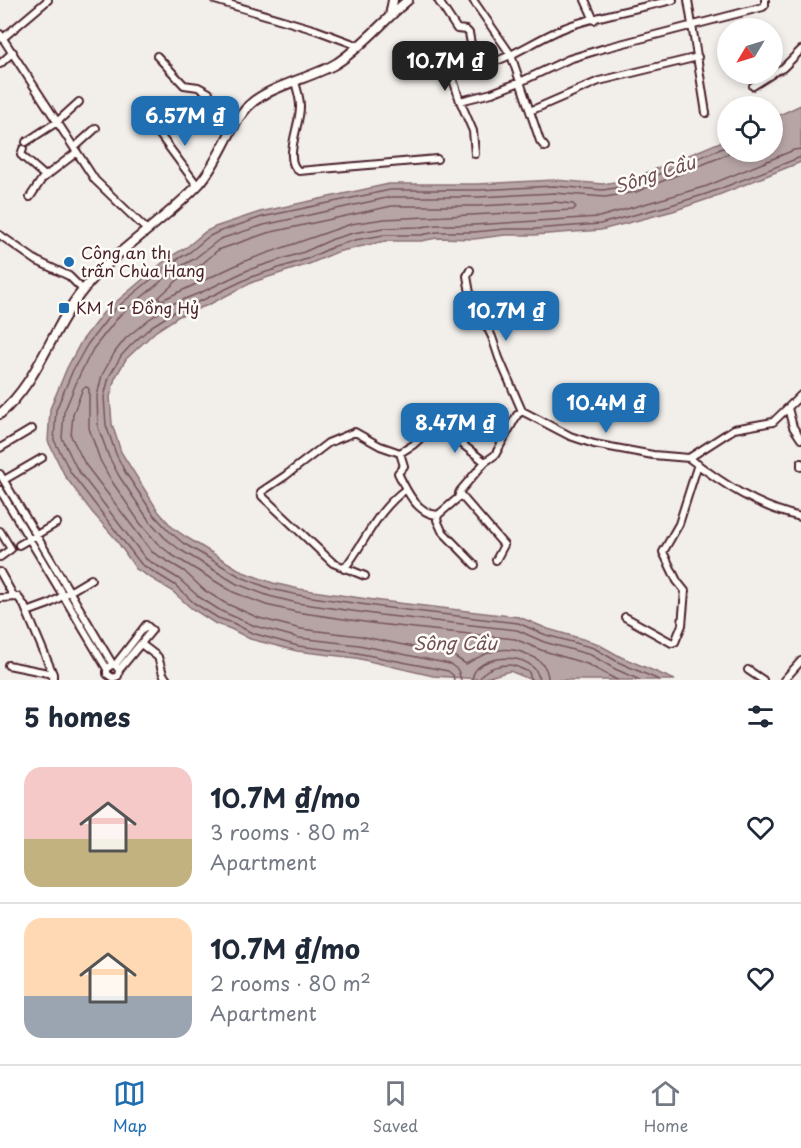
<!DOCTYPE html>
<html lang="en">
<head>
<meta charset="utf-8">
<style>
  body { margin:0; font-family:"Playpen Sans",sans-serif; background:#f2f2f3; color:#1f2937; height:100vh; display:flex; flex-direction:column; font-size:22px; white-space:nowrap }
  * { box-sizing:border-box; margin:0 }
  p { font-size:20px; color:#747a83 }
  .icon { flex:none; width:33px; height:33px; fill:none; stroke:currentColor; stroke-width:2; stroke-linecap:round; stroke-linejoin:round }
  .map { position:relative; height:680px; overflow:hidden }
  .panel { display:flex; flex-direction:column; background:#fff; flex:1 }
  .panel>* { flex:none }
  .needle { width:39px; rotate:232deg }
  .fabs { position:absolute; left:717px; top:18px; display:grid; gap:12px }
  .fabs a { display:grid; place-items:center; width:66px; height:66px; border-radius:50%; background:#fff; box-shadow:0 3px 9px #0003; font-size:30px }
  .price { position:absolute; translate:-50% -51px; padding:0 14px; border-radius:12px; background:#1f6fb2; color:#fff; font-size:20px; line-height:39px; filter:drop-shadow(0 2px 3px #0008) }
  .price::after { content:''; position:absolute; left:50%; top:36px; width:18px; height:14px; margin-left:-9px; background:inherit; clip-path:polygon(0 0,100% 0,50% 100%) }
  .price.current { background:#222; color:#fff }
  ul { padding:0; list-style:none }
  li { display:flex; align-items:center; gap:18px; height:150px; padding:0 24px }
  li+li { border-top:2px solid #e0e1e3 }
  li span { display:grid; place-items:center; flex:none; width:168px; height:120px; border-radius:18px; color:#555 }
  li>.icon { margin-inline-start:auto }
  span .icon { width:72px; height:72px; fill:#fffc; stroke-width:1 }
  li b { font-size:26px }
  h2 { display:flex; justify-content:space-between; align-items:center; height:72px; padding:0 24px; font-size:26px }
  .tabs { display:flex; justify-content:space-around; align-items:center; height:84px; border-top:2px solid #e0e1e3; background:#fff; font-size:16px; color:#747a83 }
  .tabs a { display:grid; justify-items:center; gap:3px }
  .tabs .current { color:#1f6fb2 }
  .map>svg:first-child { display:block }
</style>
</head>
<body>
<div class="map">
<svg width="801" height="680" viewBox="0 0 801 680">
  <rect width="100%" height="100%" fill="#f2efeb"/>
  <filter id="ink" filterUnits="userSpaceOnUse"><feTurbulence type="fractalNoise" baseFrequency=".0167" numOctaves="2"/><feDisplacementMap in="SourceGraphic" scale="12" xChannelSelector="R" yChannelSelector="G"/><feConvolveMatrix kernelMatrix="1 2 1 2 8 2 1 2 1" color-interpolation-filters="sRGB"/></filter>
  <g filter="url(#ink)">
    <!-- water -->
    <path fill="#b7a5a6" stroke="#8b6f75" stroke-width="1.5" d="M801 105V162L711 198 673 211 601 230 534 235H505L474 239 437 238 421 241H385L337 252 309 264 253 282 208 305 179 316 156 331 126 359 115 378 110 397 112 424 121 452 158 511 173 528 186 537 243 572 273 583 299 589 381 601 519 617 548 629 596 643 621 657 675 680H532L510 671 482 679 433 676 356 658 297 651 250 639 231 629 216 624 191 608 171 590 136 569 115 538 92 512 65 476 48 441 50 409 67 368 81 342 103 313 168 258 187 247 205 232 215 227 260 212 389 184H478L555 180 603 184 632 179 727 139 728 152H772L773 118Z"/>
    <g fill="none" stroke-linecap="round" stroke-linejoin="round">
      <!-- shore -->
      <path stroke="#76555c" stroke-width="1.5" d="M554 202 573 204 576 207 573 210 384 219 351 224 245 261 162 300 158 298 181 277 201 265 218 250 267 233 392 206H478Z
        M454 680 453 675 448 671 357 653 298 646 252 633 233 623 218 618 194 603 175 585 141 564 71 473 54 440 56 410 73 370 87 345 115 309 171 263 190 252 208 237 218 232 262 217 390 190H478L554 186 603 190 632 185 728 146
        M461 680 458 670 450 664 359 645 299 638 255 626 221 611 199 597 179 579 146 559 77 469 62 438 64 412 80 374 93 349 120 315 176 269 194 259 220 239 264 225 391 197H478L554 193 605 197 636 192 733 152
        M472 680C474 652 537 650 539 680
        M480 680C481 669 499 665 509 665 516 665 523 670 529 672L531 680
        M548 680C548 667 541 660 529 655 505 644 488 651 466 664L452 655 360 636 301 629 259 618 225 603 204 590 184 571 152 552 85 464 71 436 73 414 83 388 87 387 89 389V428L100 460 111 480 140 523 157 543 172 555 233 592 266 605 296 612 378 624 515 639 541 650 587 664 617 680
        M640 680 615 669 591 655 544 642 517 630 380 615 297 603 269 596 237 584 179 549 165 538 148 519 119 476 109 457 98 427 97 396 102 375 115 352 126 338 148 320 172 304 202 292 248 270 304 252 333 239 353 233 384 228 420 227 437 225H474L599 217 707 186 794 150 801 149
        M659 680 618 662 594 648 546 635 518 623 381 607 298 595 271 589 241 577 183 543 170 532 154 515 125 472 116 454 106 425 104 397 109 377 121 356 132 344 152 326 176 311 205 299 251 277 307 259 335 246 355 240 384 235H421L437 232H474L505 229H534L600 224 671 205 709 193 801 157"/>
      <defs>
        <path id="minor" d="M215 0 316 30 359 46
          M438 0 457 29 466 30 469 33 474 60 478 67C512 59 540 36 572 25 605 14 640 8 673 0
          M473 0 511 55 540 141 545 147
          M585 0 594 20
          M688 0 706 113
          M0 34 95 180 147 230
          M3 38 48 0
          M157 56 184 85 198 87 209 93 218 106V118L231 132
          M474 60 451 67 450 70 460 101 473 131 475 154
          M0 64 13 52
          M772 73 783 68 801 50
          M295 82C297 89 300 98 300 106 301 123 282 161 299 171L437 159
          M753 86 772 74
          M460 101 492 93 520 82 569 59 605 48 763 7 765 5V0
          M530 111 599 81 698 57
          M153 117 157 131 197 185
          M26 142 57 122 79 102
          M74 148 96 128
          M23 149 21 155 45 176
          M30 197 42 179 77 152
          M0 235 37 261 69 276 83 290
          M470 270 467 276 470 293 492 337 499 358 522 411 570 436 594 444 653 455 689 458 734 429 773 422 801 395
          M788 408 793 427 801 439
          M0 448 32 429
          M400 453 404 466 398 473C406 490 417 514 438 515L458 498 460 491 485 462 495 455 517 415 522 411
          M689 458C723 484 759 508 801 517
          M801 463V467
          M0 474 113 665
          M4 480 42 458
          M0 490 107 669
          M459 493 504 545 496 560
          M438 515 437 520 442 531 475 565
          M0 531 11 549 0 557
          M19 545 57 523
          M344 569C367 540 375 512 406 489
          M0 572 14 597
          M365 576 333 563 262 496 261 492 285 476 328 443 355 432 380 446 400 453 413 445 435 425 439 426 485 462
          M0 598 18 597 24 605 53 674V680
          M27 612 49 604 91 579
          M625 617 672 643 675 642 682 625 685 591 677 581 663 552 679 524 698 464
          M141 644 158 657 163 674 167 680
          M8 665 53 674
          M115 665 146 625 152 630 119 670 118 676 113 678 107 674V669L111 665H115L119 670
          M748 670 763 680
          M784 680 801 661"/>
        <path id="major" d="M390 16 393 0
          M0 414C39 381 51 329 83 290 116 249 164 222 200 183 219 161 227 132 245 110 262 87 311 79 337 63 363 46 384 20 408 0"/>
      </defs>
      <!-- minor casing -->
      <use href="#minor" stroke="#4a1f2b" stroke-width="10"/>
      <!-- major casing -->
      <use href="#major" stroke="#4a1f2b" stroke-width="12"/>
      <!-- minor -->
      <use href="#minor" stroke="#fdfcf7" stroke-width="6"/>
      <!-- major -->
      <use href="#major" stroke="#fdfcf7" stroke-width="8"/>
    </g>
  </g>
  <!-- markers -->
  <g fill="#1f6fb2" stroke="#fdfcf7" stroke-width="2">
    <circle cx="69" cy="262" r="6"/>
    <rect x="58" y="302" width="12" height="12" rx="3"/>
  </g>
  <g text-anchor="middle" stroke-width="5" stroke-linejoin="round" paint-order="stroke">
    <!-- poi labels -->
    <g font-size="16" fill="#4a1f2b" stroke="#fdfcf7" text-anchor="start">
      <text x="81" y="259">Công an thị<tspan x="81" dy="18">trấn Chùa Hang</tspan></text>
      <text x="76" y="314">KM 1 - Đồng Hỷ</text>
    </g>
    <!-- water labels -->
    <g font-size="18" font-style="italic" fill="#704e56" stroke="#fdfcf7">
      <text transform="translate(655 175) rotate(-18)" y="6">Sông Cầu</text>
      <text x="455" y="650">Sông Cầu</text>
    </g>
  </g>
</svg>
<div class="fabs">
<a><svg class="needle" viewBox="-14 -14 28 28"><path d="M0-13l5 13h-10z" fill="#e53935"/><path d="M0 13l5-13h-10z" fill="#747a83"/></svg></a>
<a><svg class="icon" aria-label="locate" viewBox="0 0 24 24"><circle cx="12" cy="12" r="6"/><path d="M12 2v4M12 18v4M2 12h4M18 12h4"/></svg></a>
</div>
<b class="price current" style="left:445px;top:92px">10.7M ₫</b>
<b class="price" style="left:185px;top:147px">6.57M ₫</b>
<b class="price" style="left:506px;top:342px">10.7M ₫</b>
<b class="price" style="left:606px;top:434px">10.4M ₫</b>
<b class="price" style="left:455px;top:454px">8.47M ₫</b>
</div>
<section class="panel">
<h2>5 homes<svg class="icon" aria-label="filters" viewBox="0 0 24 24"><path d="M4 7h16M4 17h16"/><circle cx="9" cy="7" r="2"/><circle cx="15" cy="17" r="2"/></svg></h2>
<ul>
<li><span style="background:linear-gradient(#f6c9c9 60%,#c2b280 0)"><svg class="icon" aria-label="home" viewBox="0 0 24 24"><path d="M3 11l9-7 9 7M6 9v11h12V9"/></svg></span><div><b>10.7M ₫/mo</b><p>3 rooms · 80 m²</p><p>Apartment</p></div><svg class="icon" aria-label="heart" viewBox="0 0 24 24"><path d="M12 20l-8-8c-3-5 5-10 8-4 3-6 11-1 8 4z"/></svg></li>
<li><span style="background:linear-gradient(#ffd9b3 65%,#9aa5b1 0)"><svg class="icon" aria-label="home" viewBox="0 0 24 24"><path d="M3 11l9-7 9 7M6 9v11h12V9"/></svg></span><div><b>10.7M ₫/mo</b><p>2 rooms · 80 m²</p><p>Apartment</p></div><svg class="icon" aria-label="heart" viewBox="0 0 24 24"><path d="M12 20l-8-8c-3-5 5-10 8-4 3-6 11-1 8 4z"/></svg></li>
</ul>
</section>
<nav class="tabs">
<a class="current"><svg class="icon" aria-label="map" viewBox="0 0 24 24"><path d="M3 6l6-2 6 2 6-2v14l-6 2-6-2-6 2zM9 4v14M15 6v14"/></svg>Map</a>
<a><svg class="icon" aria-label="saved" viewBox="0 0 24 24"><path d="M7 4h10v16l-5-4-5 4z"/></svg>Saved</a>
<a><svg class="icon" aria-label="home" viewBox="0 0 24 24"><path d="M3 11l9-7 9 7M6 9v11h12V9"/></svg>Home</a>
</nav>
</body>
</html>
